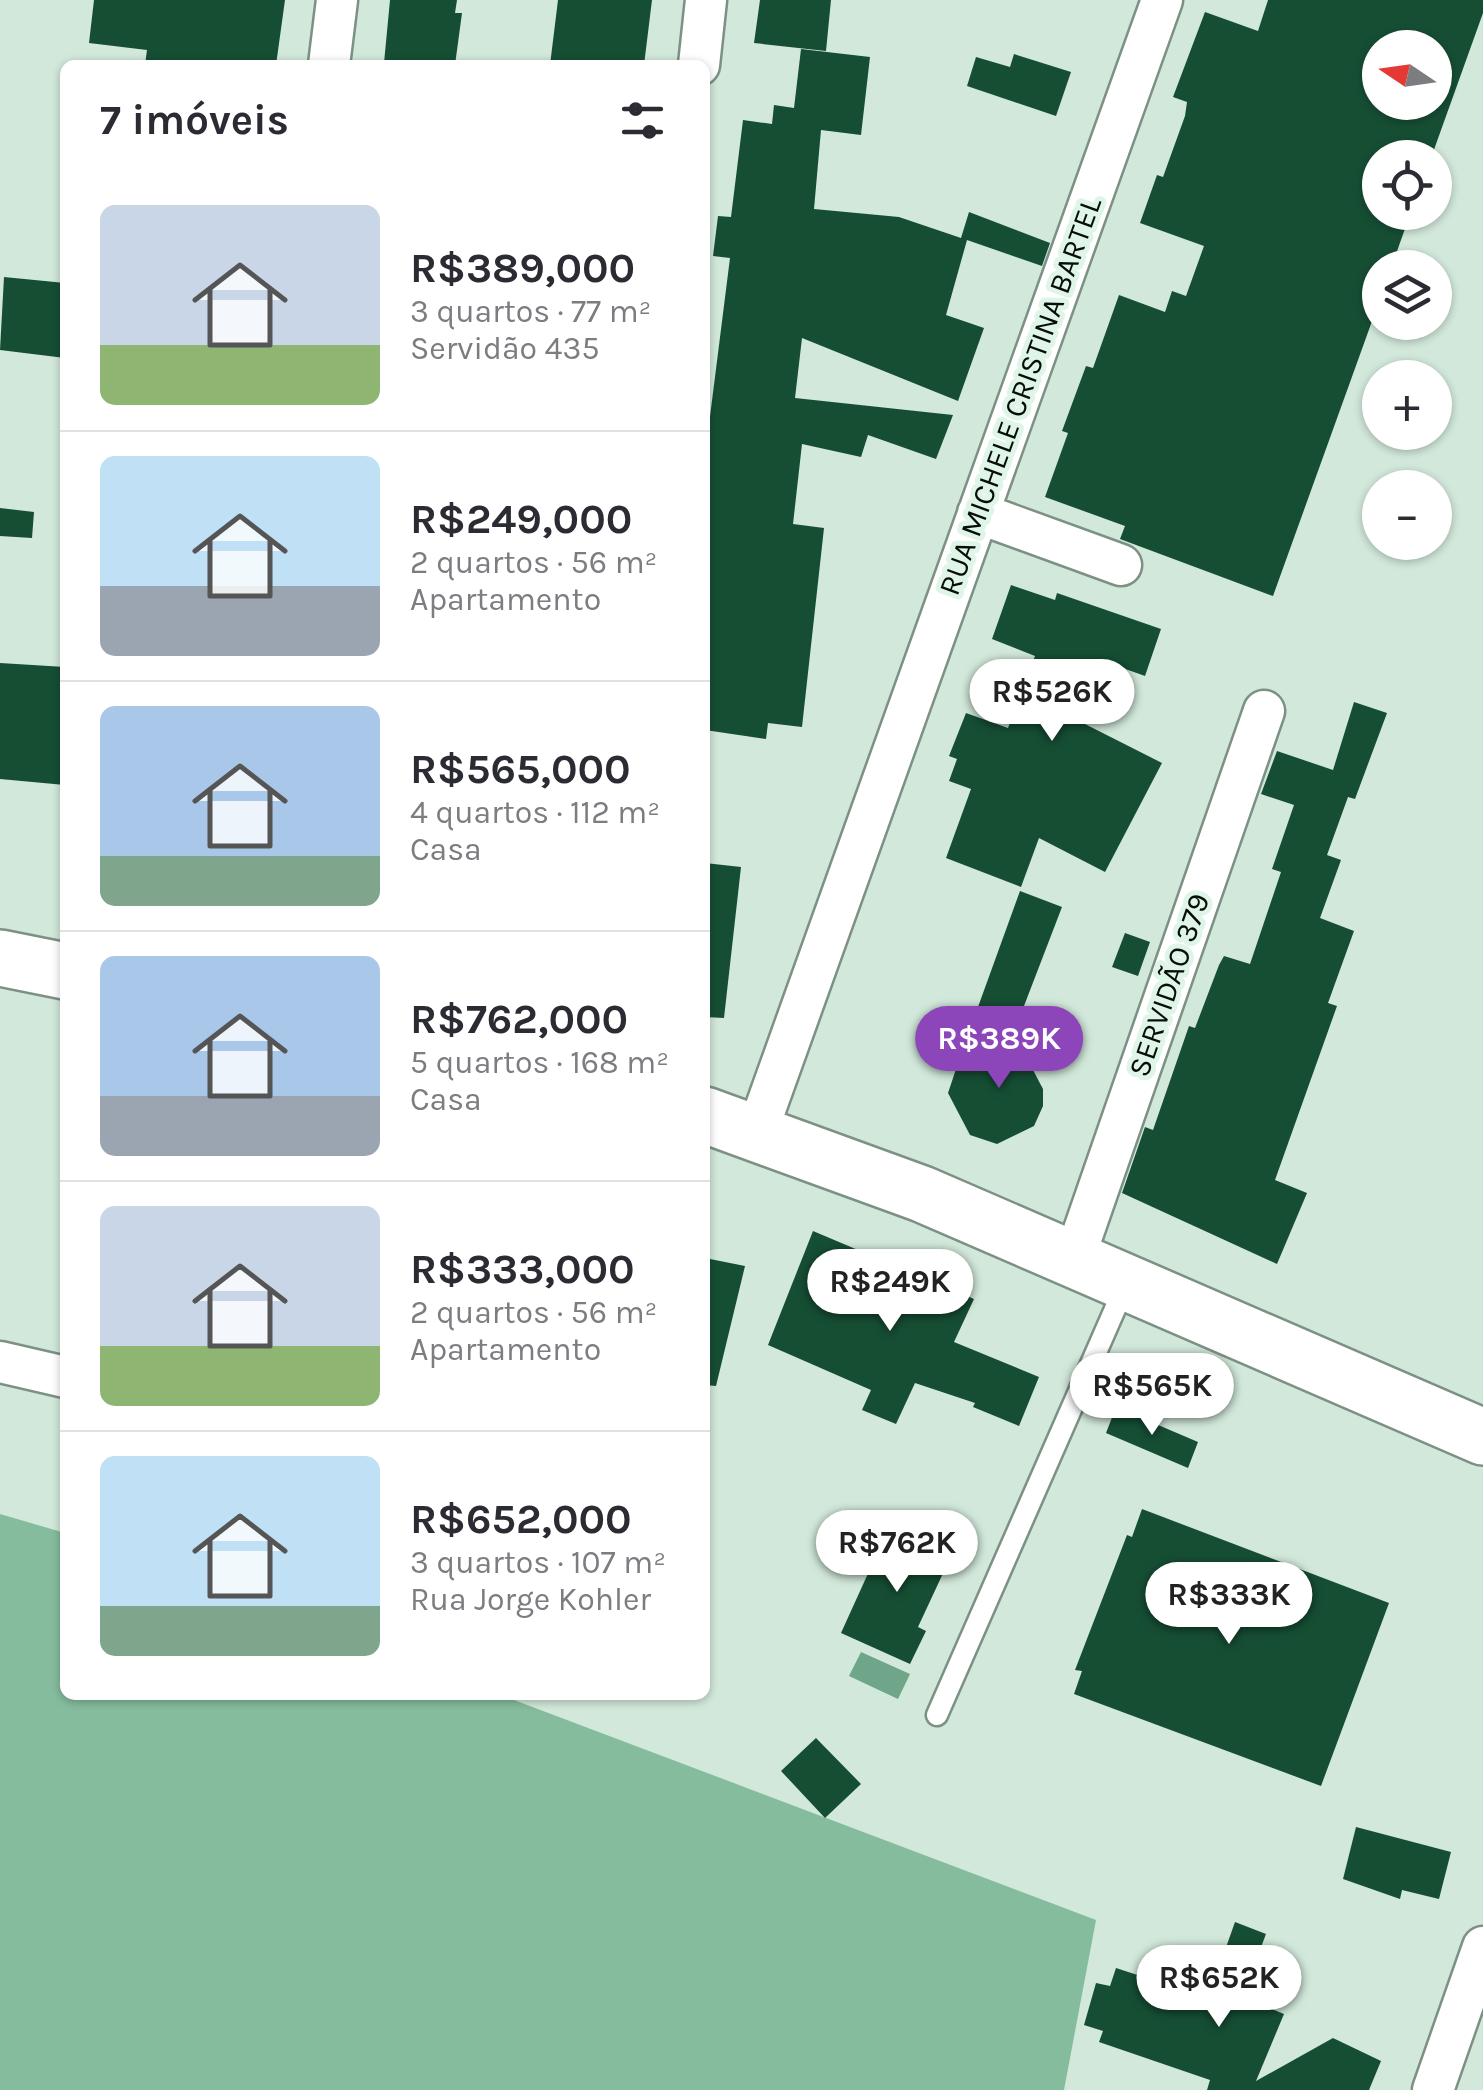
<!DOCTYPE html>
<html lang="pt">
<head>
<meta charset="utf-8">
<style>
  body { margin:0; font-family:Karla,sans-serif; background:#f2f2f3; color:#2b2b33; height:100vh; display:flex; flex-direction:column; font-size:38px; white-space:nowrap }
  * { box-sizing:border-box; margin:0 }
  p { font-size:32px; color:#7c7c81 }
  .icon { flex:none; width:55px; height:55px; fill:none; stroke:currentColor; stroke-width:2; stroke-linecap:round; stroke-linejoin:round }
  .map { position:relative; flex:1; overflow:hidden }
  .details { position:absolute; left:60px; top:60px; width:650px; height:1640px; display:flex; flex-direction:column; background:#fff; border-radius:15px; box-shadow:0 2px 8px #0004 }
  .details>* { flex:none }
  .needle { width:65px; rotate:283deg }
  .tools { position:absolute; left:1362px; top:30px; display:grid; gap:20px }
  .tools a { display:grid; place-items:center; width:90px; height:90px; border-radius:50%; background:#fff; box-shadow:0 2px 8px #0004; font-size:50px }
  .price { position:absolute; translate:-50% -85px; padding:0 22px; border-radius:35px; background:#fff; color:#222; font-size:32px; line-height:65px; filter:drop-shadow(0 2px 5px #0008) }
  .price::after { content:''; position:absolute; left:50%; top:60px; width:30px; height:22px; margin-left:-15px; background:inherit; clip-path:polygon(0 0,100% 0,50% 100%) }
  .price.active { background:#8d46b9; color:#fff }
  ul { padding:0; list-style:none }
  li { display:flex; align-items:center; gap:30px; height:250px; padding:0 40px }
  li+li { border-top:2px solid #e1e1e2 }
  li span { display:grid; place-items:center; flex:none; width:280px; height:200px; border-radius:15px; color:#555 }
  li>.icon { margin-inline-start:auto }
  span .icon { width:120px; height:120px; fill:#fffc; stroke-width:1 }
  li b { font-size:42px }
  h2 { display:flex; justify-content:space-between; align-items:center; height:120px; padding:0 40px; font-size:42px }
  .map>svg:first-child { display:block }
</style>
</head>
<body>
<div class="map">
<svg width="1483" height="2090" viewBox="0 0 1483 2090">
  <rect width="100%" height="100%" fill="#d1e8da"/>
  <!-- forest -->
  <path fill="#85bc9d" d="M0 1514 65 1533V1695H501L1096 1920 1064 2090H0Z"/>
  <!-- water -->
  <path fill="#6fa588" d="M861 1652 910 1674 898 1699 849 1676Z"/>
  <!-- building -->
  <path fill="#164e34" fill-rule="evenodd" d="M94 0H285L276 65H145L147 50 89 43Z
    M390 0H457L455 13H462L455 65 384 63Z
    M558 0H652L644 65H550Z
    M760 0H831L826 51 754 43Z
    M1268 0H1483V13L1431 158H1380V212H1411L1391 268H1380V299L1273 596 1120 539 1125 526 1045 497 1068 433 1062 431 1086 366 1093 368 1119 295 1165 312 1172 291 1186 296 1204 246 1140 223 1157 175 1163 177 1185 116 1187 102 1173 97 1205 12 1258 31ZM1380 48H1435V102H1380Z
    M801 49 870 57 861 135 821 130 814 209 899 217 961 238 969 212 1050 243 1042 266 967 240 946 315 984 328 958 401 802 338 795 398 953 415 936 459 868 435 861 457 802 444 793 524 824 528 802 727 768 723 766 739 705 730V456L730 258 713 256 718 216 731 217 743 120 772 124 774 105 794 108Z
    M1014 54 1071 72 1056 116 967 86 976 57 1010 67Z
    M4 277 65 283V358L0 350Z
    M0 508 34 512 32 538 0 536Z
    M1011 585 1055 600 1057 593 1161 629 1145 676 1103 661 1081 722 1162 763 1105 872 1039 838 1021 887 946 858 971 789 949 781 957 759 949 756 966 713 1008 728 1035 656 992 639Z
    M0 663 65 667V785L0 779Z
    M1354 702 1387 713 1355 799 1348 797 1327 855 1341 860 1320 918 1354 931 1328 1003 1337 1006 1275 1180 1307 1193 1277 1264 1122 1193 1145 1127 1153 1130 1189 1026 1195 1028 1219 965 1224 956 1250 964 1281 872 1272 869 1294 805 1261 794 1277 751 1333 770Z
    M705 863 741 867 724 1018 705 1017Z
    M1020 891 1062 907 1014 1032 974 1018Z
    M1125 933 1150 942 1138 976 1112 967Z
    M1024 1036 1042 1041 1033 1070 1043 1089V1106L1034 1126 997 1144 970 1135 948 1093 957 1066Z
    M813 1231 974 1299 954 1342 1039 1377 1019 1426 973 1407 975 1403 915 1383 896 1424 862 1410 871 1390 768 1345Z
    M705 1258 745 1266 716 1386 705 1385Z
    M1116 1407 1198 1442 1188 1468 1106 1433Z
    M1142 1509 1389 1603 1321 1786 1074 1694 1082 1671 1075 1670 1127 1535 1132 1537Z
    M890 1525 952 1554 918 1627 926 1631 910 1664 841 1633Z
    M816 1738 861 1784 825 1818 781 1771Z
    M1356 1827 1451 1852 1439 1899 1402 1890 1400 1899 1343 1879Z
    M1235 1922 1266 1934 1242 1997 1284 2014 1256 2081 1333 2038 1381 2061 1369 2090H1207L1210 2080 1099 2042 1103 2031 1084 2025 1096 1983 1110 1986 1116 1968 1208 1998Z"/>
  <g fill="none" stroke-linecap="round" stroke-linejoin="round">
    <defs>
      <path id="service" d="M937 1715 1126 1284"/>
      <path id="minor" d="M329 65 337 0
        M699 65 706 0
        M978 513 1121 565
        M757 1132 1162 0
        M1074 1259 1264 711
        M0 1362 65 1377
        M1433 2090 1483 1947"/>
      <path id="secondary" d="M0 958 65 971
        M705 1115 922 1194 1483 1437"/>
    </defs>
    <!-- service casing -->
    <use href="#service" stroke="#7c9184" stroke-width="25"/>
    <!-- minor casing -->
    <use href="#minor" stroke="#7c9184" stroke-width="45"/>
    <!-- secondary casing -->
    <use href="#secondary" stroke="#7c9184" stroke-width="60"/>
    <!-- service -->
    <use href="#service" stroke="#fff" stroke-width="20"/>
    <!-- minor -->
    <use href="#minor" stroke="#fff" stroke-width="40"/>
    <!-- secondary -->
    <use href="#secondary" stroke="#fff" stroke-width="55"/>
  </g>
  <g text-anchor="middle" stroke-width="10" stroke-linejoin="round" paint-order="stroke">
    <!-- street labels -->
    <g font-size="30" fill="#070e0a" stroke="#def5e7">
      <text transform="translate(1020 396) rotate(-70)" y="10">RUA MICHELE CRISTINA BARTEL</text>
      <text transform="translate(1169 985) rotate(-71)" y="10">SERVIDÃO 379</text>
    </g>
  </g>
</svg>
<div class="tools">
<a><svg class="needle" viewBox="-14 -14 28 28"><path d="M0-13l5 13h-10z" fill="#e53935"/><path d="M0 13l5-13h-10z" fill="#7c7c81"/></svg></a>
<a><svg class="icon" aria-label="locate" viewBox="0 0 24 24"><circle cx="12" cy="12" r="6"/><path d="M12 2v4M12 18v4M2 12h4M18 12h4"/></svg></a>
<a><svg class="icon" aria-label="layers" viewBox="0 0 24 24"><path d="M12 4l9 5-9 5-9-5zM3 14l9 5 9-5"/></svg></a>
<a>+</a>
<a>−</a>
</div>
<b class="price" style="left:1052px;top:744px">R$526K</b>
<b class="price active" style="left:999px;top:1091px">R$389K</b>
<b class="price" style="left:890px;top:1334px">R$249K</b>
<b class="price" style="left:1152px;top:1438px">R$565K</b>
<b class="price" style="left:897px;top:1595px">R$762K</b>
<b class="price" style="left:1229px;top:1647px">R$333K</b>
<b class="price" style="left:1219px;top:2030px">R$652K</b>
<section class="details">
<h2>7 imóveis<svg class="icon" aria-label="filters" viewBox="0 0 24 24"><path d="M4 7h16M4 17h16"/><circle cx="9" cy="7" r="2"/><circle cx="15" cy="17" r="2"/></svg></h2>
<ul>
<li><span style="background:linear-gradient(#c9d6e8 70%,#8fb573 0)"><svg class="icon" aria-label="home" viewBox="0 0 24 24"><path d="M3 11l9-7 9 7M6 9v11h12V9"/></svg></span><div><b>R$389,000</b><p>3 quartos · 77 m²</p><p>Servidão 435</p></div></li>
<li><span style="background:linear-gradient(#bfe0f5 65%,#9aa5b1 0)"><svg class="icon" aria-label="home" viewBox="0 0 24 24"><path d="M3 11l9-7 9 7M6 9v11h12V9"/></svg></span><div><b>R$249,000</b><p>2 quartos · 56 m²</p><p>Apartamento</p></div></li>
<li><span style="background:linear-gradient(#a9c7e8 75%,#7fa58c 0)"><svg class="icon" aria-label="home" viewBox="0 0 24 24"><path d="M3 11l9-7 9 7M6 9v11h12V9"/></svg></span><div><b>R$565,000</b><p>4 quartos · 112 m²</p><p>Casa</p></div></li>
<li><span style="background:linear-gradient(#a9c7e8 70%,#9aa5b1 0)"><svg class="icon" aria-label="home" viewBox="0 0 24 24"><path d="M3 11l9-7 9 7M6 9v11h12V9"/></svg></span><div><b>R$762,000</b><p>5 quartos · 168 m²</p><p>Casa</p></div></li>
<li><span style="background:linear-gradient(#c9d6e8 70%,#8fb573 0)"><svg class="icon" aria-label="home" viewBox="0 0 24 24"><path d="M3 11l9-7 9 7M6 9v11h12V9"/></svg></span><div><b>R$333,000</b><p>2 quartos · 56 m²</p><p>Apartamento</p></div></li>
<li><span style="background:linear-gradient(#bfe0f5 75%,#7fa58c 0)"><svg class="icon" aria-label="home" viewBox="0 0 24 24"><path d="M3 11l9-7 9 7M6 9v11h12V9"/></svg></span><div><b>R$652,000</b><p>3 quartos · 107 m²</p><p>Rua Jorge Kohler</p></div></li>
</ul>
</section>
</div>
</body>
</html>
